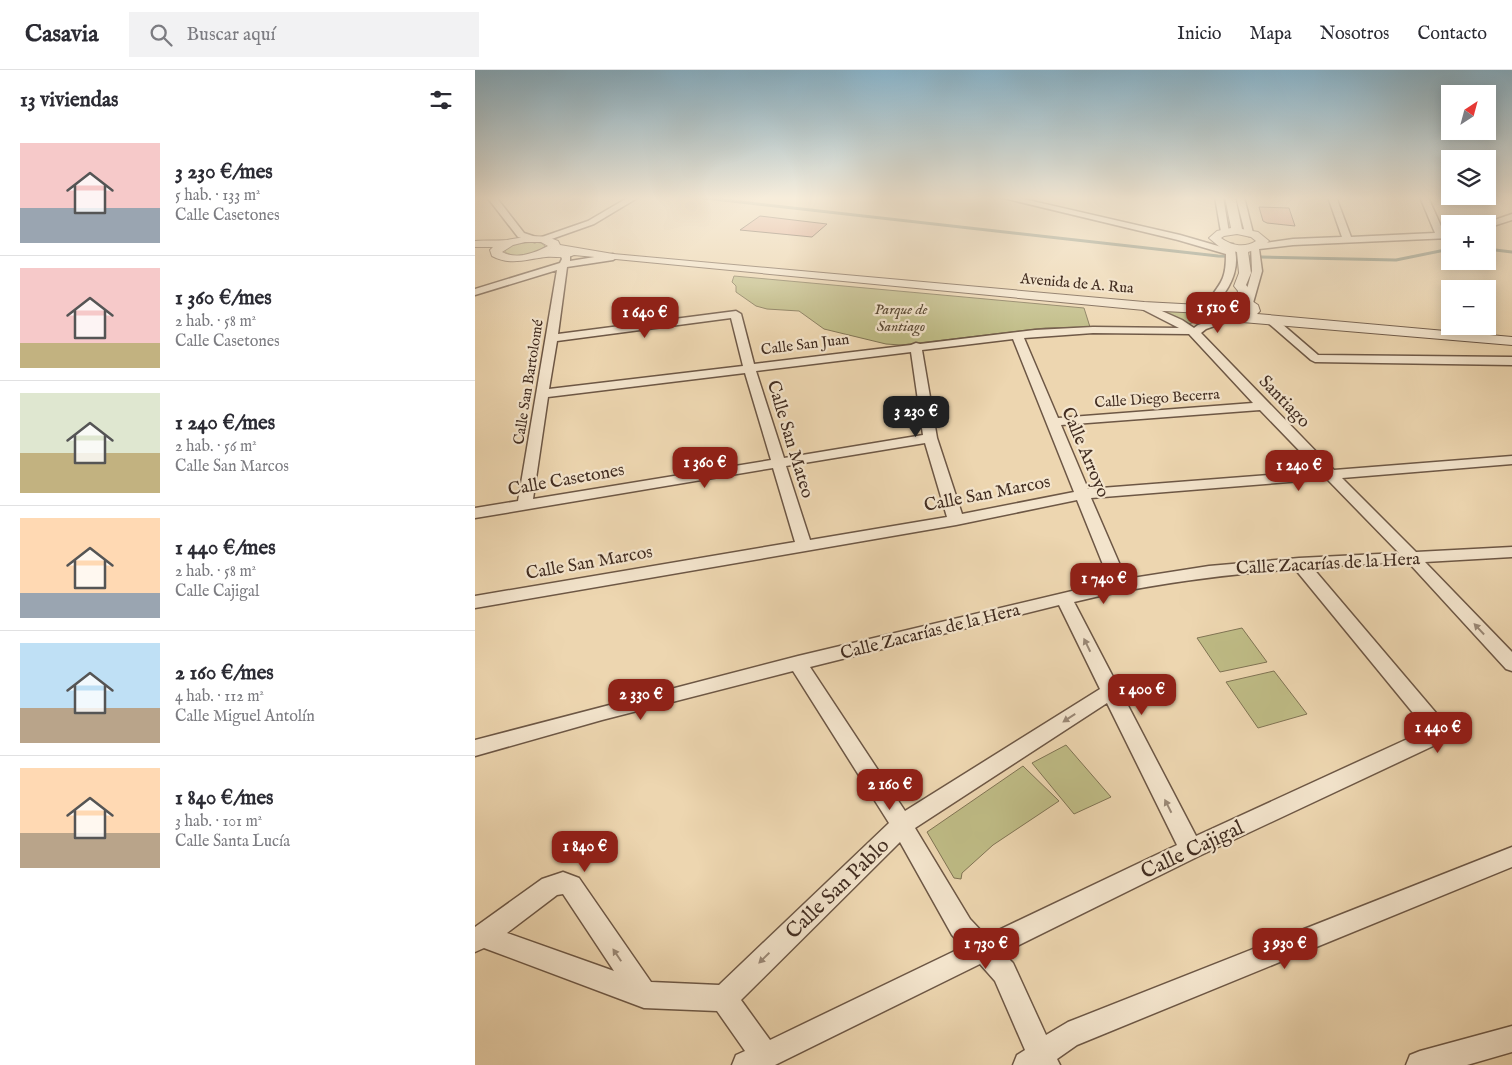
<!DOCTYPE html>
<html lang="es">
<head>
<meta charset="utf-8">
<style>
  body { margin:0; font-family:"IM FELL English",serif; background:#f2f2f3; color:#2b2b33; height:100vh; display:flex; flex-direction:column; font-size:19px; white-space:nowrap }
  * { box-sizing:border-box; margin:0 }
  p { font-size:16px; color:#7c7c81 }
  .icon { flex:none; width:28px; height:28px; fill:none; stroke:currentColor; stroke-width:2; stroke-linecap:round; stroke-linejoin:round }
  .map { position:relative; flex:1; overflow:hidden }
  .details { display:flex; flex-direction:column; background:#fff; width:475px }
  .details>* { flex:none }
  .needle { width:32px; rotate:36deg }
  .controls { position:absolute; left:966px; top:15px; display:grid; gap:10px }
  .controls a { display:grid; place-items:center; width:55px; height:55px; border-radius:0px; background:#fff; box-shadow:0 2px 12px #0003; font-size:25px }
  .price { position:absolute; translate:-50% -42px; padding:0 11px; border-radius:10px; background:#8f2418; color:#fff; font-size:16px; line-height:32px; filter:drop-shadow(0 1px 2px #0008) }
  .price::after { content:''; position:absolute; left:50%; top:30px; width:15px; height:11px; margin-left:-8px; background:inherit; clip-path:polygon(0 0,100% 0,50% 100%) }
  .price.active { background:#222; color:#fff }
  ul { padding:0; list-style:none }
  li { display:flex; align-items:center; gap:15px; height:125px; padding:0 20px }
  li+li { border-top:1px solid #e1e1e2 }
  li span { display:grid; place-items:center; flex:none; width:140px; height:100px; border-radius:0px; color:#555 }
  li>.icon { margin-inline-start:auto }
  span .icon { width:60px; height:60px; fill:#fffc; stroke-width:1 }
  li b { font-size:21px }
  h2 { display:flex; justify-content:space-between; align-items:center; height:60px; padding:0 20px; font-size:21px }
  header { display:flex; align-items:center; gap:30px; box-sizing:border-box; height:70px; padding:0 25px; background:#fff; border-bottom:1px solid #e1e1e2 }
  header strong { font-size:24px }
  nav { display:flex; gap:28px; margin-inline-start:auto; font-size:18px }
  .search { width:350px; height:45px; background:#f2f2f3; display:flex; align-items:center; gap:12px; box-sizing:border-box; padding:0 18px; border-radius:0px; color:#7c7c81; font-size:19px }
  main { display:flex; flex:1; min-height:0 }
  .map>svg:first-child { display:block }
</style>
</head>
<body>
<header>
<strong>Casavia</strong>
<div class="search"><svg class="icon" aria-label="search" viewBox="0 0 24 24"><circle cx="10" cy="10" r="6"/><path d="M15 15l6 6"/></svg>Buscar aquí</div>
<nav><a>Inicio</a><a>Mapa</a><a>Nosotros</a><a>Contacto</a></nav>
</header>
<main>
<section class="details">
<h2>13 viviendas<svg class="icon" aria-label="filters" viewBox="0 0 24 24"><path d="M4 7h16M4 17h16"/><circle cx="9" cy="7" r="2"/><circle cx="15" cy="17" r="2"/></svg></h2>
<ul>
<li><span style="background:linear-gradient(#f6c9c9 65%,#9aa5b1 0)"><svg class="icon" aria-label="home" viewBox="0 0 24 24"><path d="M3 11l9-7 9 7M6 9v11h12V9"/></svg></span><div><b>3 230 €/mes</b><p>5 hab. · 133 m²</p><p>Calle Casetones</p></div></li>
<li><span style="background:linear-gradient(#f6c9c9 75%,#c2b280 0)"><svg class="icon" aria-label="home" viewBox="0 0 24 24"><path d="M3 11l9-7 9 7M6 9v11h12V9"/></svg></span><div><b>1 360 €/mes</b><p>2 hab. · 58 m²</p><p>Calle Casetones</p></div></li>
<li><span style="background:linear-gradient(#dfe7d0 60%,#c2b280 0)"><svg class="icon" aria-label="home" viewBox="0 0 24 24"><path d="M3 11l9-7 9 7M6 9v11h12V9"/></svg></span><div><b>1 240 €/mes</b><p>2 hab. · 56 m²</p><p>Calle San Marcos</p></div></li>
<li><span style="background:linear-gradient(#ffd9b3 75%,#9aa5b1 0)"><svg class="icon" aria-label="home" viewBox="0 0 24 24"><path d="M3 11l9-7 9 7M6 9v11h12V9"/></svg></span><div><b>1 440 €/mes</b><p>2 hab. · 58 m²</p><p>Calle Cajigal</p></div></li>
<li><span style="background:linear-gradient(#bfe0f5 65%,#b9a48a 0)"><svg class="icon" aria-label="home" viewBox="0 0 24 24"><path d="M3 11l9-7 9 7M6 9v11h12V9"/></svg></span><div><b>2 160 €/mes</b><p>4 hab. · 112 m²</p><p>Calle Miguel Antolín</p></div></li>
<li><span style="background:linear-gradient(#ffd9b3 65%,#b9a48a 0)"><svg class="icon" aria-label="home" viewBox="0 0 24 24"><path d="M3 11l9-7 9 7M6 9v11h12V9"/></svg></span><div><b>1 840 €/mes</b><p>3 hab. · 101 m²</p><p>Calle Santa Lucía</p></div></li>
</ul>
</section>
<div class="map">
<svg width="1037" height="995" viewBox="0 0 1037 995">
  <rect width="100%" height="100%" fill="#edd6b0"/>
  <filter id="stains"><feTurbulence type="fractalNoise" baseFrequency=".004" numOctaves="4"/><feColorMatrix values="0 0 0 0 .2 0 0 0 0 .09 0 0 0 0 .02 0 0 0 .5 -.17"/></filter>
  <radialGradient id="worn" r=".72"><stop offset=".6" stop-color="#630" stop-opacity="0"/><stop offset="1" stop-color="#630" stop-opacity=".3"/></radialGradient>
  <!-- green -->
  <path fill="#bfbc86" stroke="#807454" d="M60 172 66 173 70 176C61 185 41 189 30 182V179L39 174Z
    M259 206 609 238 615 257 570 258 426 275 411 274 349 259 324 241 292 239 281 236 261 222V216L257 212Z
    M748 231 767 235 769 239C760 247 749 243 738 238L737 236 740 232Z
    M685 241 721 242 725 246C715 263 697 247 685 241Z
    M767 558 792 592 745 602 722 568Z
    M799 601 832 644 783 658 751 612Z
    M591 675 636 727 599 744 557 693Z
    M548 696 584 731 518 775 487 803 486 809 479 808 452 762Z"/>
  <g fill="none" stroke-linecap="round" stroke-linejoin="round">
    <!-- stream -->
    <path stroke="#778271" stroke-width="3" d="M221 127 743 186 921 190 975 179
      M1012 179 1037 182"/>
  </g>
  <!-- building -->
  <path fill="#dfa08c" stroke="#422d21" d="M784 137 814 138 820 156 792 153 788 151Z
    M285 146 352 154 337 167 265 160Z"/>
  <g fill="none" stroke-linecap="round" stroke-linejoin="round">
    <defs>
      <path id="minor" d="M12 127H21L49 163 64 168 113 151 154 127H164L119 154 68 172 64 170 60 172 43 167Z
        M524 127H540L705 165 750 178 752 174H758C766 195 757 215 744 230H736L735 228C748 211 751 206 751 184L703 170Z
        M740 127H748L754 162 753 164H747L746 162Z
        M761 127H769L778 163 777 165 774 166 770 163Z
        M853 127H861L876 167 960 163 945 127H953L969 163 975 162V168L818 175 784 179 787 201 778 233 773 236 769 235 768 233 777 201 776 175 818 169 867 167Z
        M1037 144V150L1012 158V154H1008Z
        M90 181 95 184V191L138 184 143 187 138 190 92 197 83 264 261 241 266 244 279 294 436 275 441 273 445 274 560 260 618 257 704 258 665 238 664 236 669 233 707 250 719 258 723 255 755 244 759 245 760 247 759 249 731 259 726 263 859 400 1037 386V394L867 408 941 482 1037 477V487L950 492 1037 582V601L1031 599 933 492 837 497 973 657 976 663 973 669 724 786 528 883 538 893 571 965 593 952 1037 777V797L602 975 582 989 585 995H538L542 985 550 980 520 911 505 894 300 995H257L261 985 270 981 242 941 169 938 9 878 0 882V857L67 809 88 802 104 808 176 912 244 915 414 753 318 601 127 650 0 686V670L323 586 635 512 602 430 481 455 0 538V526L320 472 298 398 0 448V438L43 431 82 200 0 225V219L85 193 87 189 85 184ZM256 248 268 296 74 319 82 271ZM618 263 714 264 778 333 583 348 549 268ZM538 269 599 422 487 444 462 368 447 280ZM436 282 448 365 309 388 281 301ZM270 303 296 390 58 429 73 327ZM785 340 844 401 613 419 586 355ZM450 373 472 447 335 470 311 396ZM852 409 924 483 824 488 734 496 651 509 616 428ZM820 499 952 660 721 766 599 532C672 514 745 505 820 499ZM584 535 625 619 430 741 335 597ZM632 633 702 775 511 866 495 849 440 758ZM425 772 477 865 488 877 295 970 266 930ZM88 824 139 901 32 863 82 825Z
        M796 247 800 248 843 285 1037 287V295L840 292 836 290 792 252 791 250 792 248Z
        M1037 956V982L992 995H931L935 985 945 981Z"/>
      <path id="tertiary" d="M750 127H760L767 159 783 162 794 171 788 177 773 182 776 203 771 215 775 220 774 229 783 235 785 241 782 244 1037 267V275L755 251 737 247 728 243 669 240 99 185C91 189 80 186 71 187 52 189 36 196 17 186L15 180 18 177H0V171C10 170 22 171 32 170 51 167 65 163 83 171L85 175 138 184 669 232 725 235 726 229 744 224 762 225 763 221 759 216 764 203 762 182 746 178 734 168 742 161 756 158ZM762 164 776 167 781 171C770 178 757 176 746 168L749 166ZM50 172H66L73 176C60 183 41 190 27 182L38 175ZM745 232 759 233 771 237V240C760 246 748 244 738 237L737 234Z"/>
    </defs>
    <!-- minor casing -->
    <use href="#minor" stroke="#6d5745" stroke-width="3"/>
    <!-- tertiary casing -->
    <use href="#tertiary" stroke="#6d5745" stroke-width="2"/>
    <!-- minor -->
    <use href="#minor" fill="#f3e4cc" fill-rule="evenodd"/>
    <!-- tertiary -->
    <use href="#tertiary" fill="#f3e4cc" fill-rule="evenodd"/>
  </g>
  <!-- one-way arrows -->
  <defs><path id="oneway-solid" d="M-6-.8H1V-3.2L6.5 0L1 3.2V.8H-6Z" transform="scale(1.25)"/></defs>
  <g fill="#9a8876">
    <use href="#oneway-solid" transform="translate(1004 559) rotate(-133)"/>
    <use href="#oneway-solid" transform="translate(612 575) rotate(-116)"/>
    <use href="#oneway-solid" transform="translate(594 648) rotate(147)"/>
    <use href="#oneway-solid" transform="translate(693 736) rotate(-117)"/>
    <use href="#oneway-solid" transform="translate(142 885) rotate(-124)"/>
    <use href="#oneway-solid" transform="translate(289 888) rotate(136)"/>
  </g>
  <!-- sky -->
  <linearGradient id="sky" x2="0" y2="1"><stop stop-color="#89b6ce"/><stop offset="0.48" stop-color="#f7eddb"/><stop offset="1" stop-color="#f7eddb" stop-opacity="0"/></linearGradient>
  <rect width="1037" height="267" fill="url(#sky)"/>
  <g text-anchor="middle" stroke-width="4.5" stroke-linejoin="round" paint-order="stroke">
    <!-- far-street labels -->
    <g font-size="15" fill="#422d21" stroke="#f3e4cc">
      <text transform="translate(602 213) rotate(5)" y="5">Avenida de A. Rua</text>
      <text transform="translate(330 274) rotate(-7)" y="5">Calle San Juan</text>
      <text transform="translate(53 312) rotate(-81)" y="5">Calle San Bartolomé</text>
      <text transform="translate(682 328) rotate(-4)" y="5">Calle Diego Becerra</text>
    </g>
    <!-- far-park labels -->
    <g font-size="15" font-style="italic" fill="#5b4a35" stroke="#f3e4cc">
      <text x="426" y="244">Parque de<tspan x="426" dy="17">Santiago</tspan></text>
    </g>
    <!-- street labels -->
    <g font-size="18" fill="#422d21" stroke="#f3e4cc">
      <text transform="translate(810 331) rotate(46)" y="6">Santiago</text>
      <text transform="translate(316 369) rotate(73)" y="6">Calle San Mateo</text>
      <text transform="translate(611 382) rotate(67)" y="6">Calle Arroyo</text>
      <text transform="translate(91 409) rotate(-10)" y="6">Calle Casetones</text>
      <text transform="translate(512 423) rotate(-11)" y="6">Calle San Marcos</text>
      <text transform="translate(114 492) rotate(-10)" y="6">Calle San Marcos</text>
      <text transform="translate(853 493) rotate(-3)" y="6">Calle Zacarías de la Hera</text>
      <text transform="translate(455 561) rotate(-14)" y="6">Calle Zacarías de la Hera</text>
    </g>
    <!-- near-street labels -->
    <g font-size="21" fill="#422d21" stroke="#f3e4cc">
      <text transform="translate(717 779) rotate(-25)" y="7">Calle Cajigal</text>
      <text transform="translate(362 818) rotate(-44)" y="7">Calle San Pablo</text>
    </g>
  </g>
  <rect width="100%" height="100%" filter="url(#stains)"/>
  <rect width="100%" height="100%" fill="url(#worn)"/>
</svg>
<div class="controls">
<a><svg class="needle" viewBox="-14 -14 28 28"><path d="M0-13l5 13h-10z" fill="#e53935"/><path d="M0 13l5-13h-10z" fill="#7c7c81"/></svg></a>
<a><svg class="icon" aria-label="layers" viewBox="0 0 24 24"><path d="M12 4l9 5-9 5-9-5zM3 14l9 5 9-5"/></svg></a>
<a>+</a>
<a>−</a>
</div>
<b class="price" style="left:743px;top:264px">1 510 €</b>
<b class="price" style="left:170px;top:269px">1 640 €</b>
<b class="price active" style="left:441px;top:368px">3 230 €</b>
<b class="price" style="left:230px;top:419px">1 360 €</b>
<b class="price" style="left:824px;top:422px">1 240 €</b>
<b class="price" style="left:629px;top:535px">1 740 €</b>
<b class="price" style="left:667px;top:646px">1 400 €</b>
<b class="price" style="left:166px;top:651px">2 330 €</b>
<b class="price" style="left:963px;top:684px">1 440 €</b>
<b class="price" style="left:415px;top:741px">2 160 €</b>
<b class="price" style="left:110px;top:803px">1 840 €</b>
<b class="price" style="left:511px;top:900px">1 730 €</b>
<b class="price" style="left:810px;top:900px">3 930 €</b>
</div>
</main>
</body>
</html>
